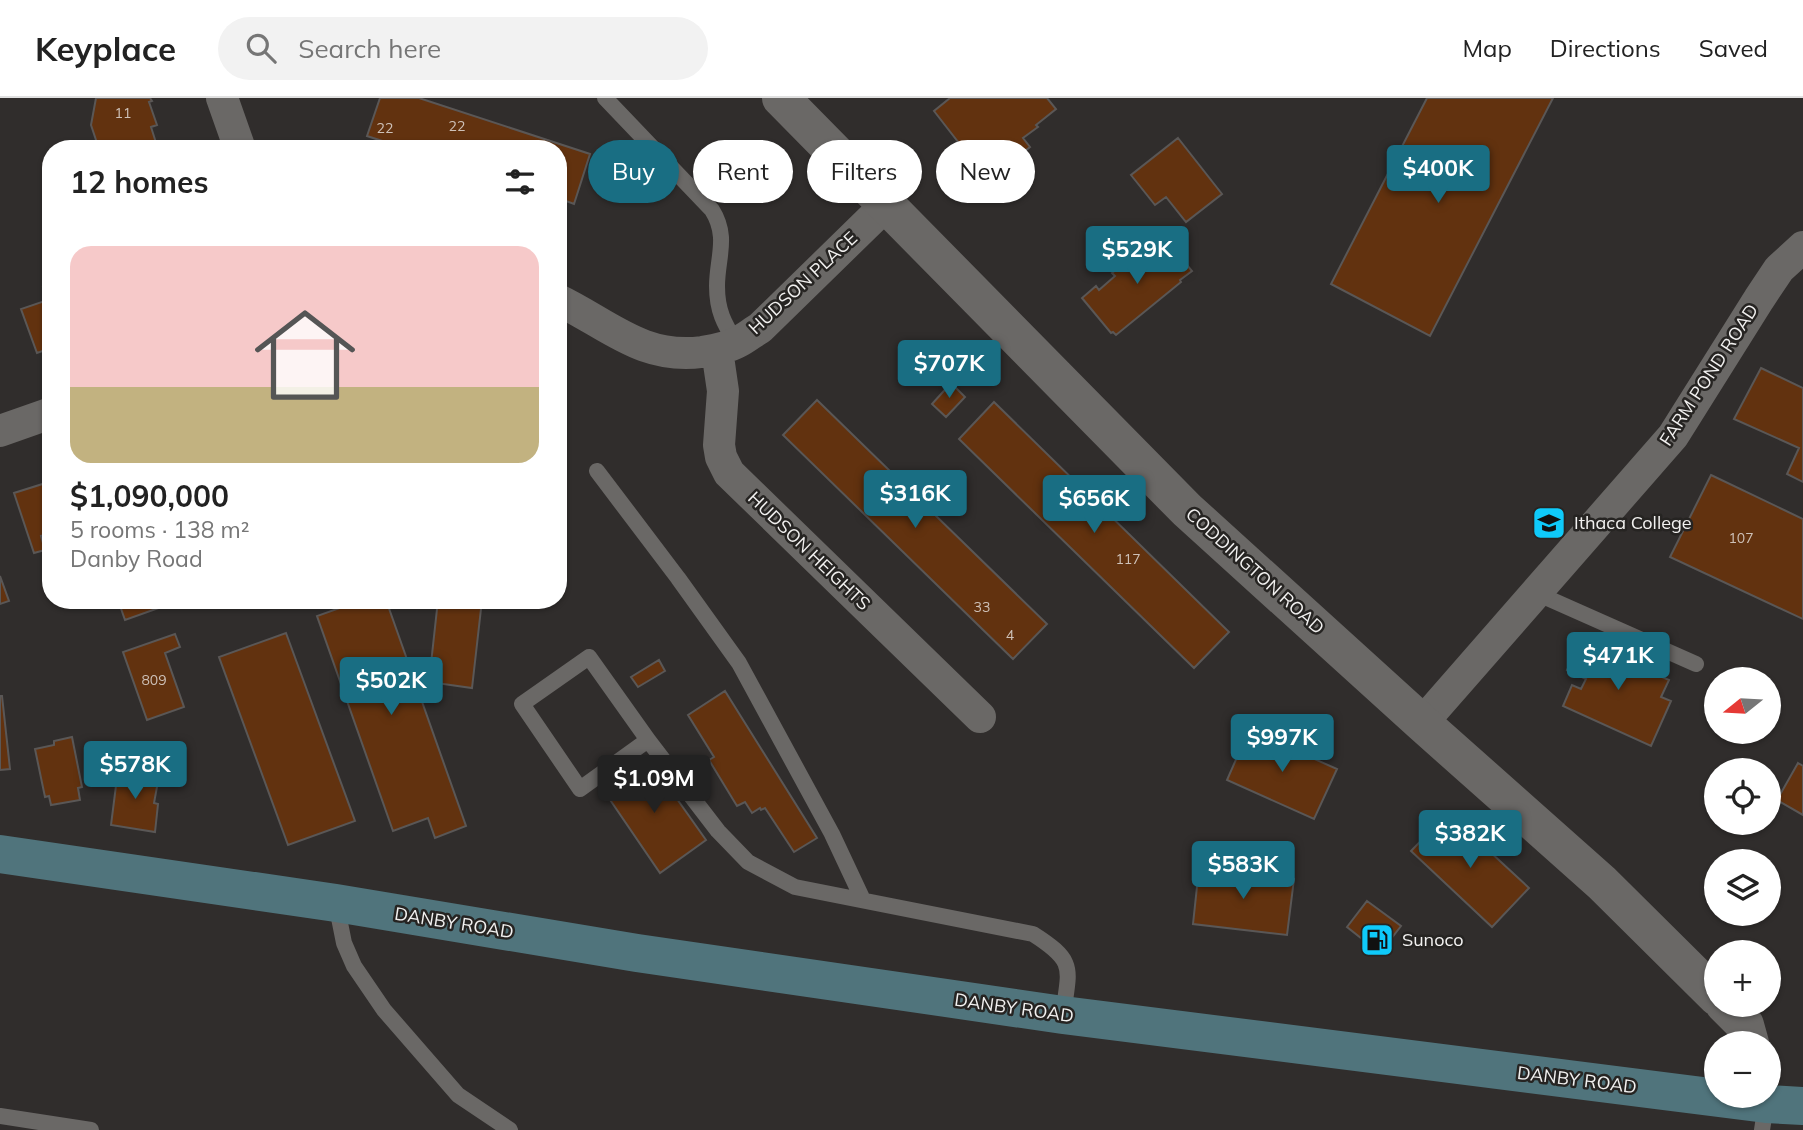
<!DOCTYPE html>
<html lang="en">
<head>
<meta charset="utf-8">
<style>
  body { margin:0; font-family:Mulish,sans-serif; background:#f2f2f2; color:#222; height:100vh; display:flex; flex-direction:column; font-size:26px; white-space:nowrap }
  * { box-sizing:border-box; margin:0 }
  p { font-size:23px; color:#767676 }
  .icon { flex:none; width:38px; height:38px; fill:none; stroke:currentColor; stroke-width:2; stroke-linecap:round; stroke-linejoin:round }
  .map { position:relative; flex:1; overflow:hidden }
  .sheet { position:absolute; left:42px; top:42px; width:525px; height:469px; display:flex; flex-direction:column; background:#fff; border-radius:28px; box-shadow:0 2px 5px #0004 }
  .sheet>* { flex:none }
  .banner { position:absolute; left:588px; top:42px; width:665px; height:63px; display:flex; gap:14px }
  .needle { width:46px; rotate:252deg }
  .tools { position:absolute; left:1704px; top:569px; display:grid; gap:14px }
  .tools a { display:grid; place-items:center; width:77px; height:77px; border-radius:50%; background:#fff; box-shadow:0 2px 5px #0004; font-size:35px }
  .price { position:absolute; translate:-50% -60px; padding:0 16px; border-radius:7px; background:#196e83; color:#fff; font-size:23px; line-height:46px; filter:drop-shadow(0 2px 4px #0008) }
  .price::after { content:''; position:absolute; left:50%; top:42px; width:21px; height:16px; margin-left:-10px; background:inherit; clip-path:polygon(0 0,100% 0,50% 100%) }
  .price.active { background:#222; color:#fff }
  ul { padding:0; list-style:none }
  li { display:grid; align-content:center; gap:14px; height:371px; padding:0 28px }
  li span { display:grid; place-items:center; height:217px; border-radius:21px; color:#555 }
  li>.icon { margin-inline-start:auto }
  span .icon { width:126px; height:126px; fill:#fffc; stroke-width:1 }
  li b { font-size:30px }
  h2 { display:flex; justify-content:space-between; align-items:center; height:84px; padding:0 28px; font-size:30px }
  .pill { padding:0 24px; border-radius:32px; background:#fff; box-shadow:0 2px 5px #0004; font-size:24px; line-height:63px }
  .pill.active { background:#196e83; color:#fff }
  header { display:flex; align-items:center; gap:42px; box-sizing:border-box; height:98px; padding:0 35px; background:#fff; border-bottom:2px solid #e0e0e0 }
  header strong { font-size:33px }
  nav { display:flex; gap:38px; margin-inline-start:auto; font-size:24px }
  .search { width:490px; height:63px; background:#f2f2f2; display:flex; align-items:center; gap:18px; box-sizing:border-box; padding:0 24px; border-radius:38px; color:#767676; font-size:26px }
  .map>svg:first-child { display:block }
</style>
</head>
<body>
<header>
<strong>Keyplace</strong>
<div class="search"><svg class="icon" aria-label="search" viewBox="0 0 24 24"><circle cx="10" cy="10" r="6"/><path d="M15 15l6 6"/></svg>Search here</div>
<nav><a>Map</a><a>Directions</a><a>Saved</a></nav>
</header>
<div class="map">
<svg width="1803" height="1032" viewBox="0 0 1803 1032">
  <rect width="100%" height="100%" fill="#302d2c"/>
  <!-- building -->
  <path fill="#62320f" stroke="#5a5756" stroke-width="2" d="M96 0H150L152 3 149 4 157 27 151 29 158 51H99L91 27Z
    M380 0H419L590 56 574 106 558 100V51H407L367 38Z
    M950 0H1047L1056 11 1036 27 1038 29 1023 40 1030 49 1020 57 1013 47 980 72 934 13Z
    M1427 0H1553L1430 238 1331 186Z
    M1178 40 1222 96 1186 124 1166 99 1155 107 1131 77Z
    M1165 140 1192 173 1180 182 1181 184 1116 237 1113 234 1111 235 1082 200 1096 188 1099 192 1115 178 1112 175 1142 151 1144 154 1152 148 1154 150Z
    M51 186V250L37 255 21 211 48 202 43 189Z
    M1761 270 1803 290V384L1787 376 1799 350 1734 321Z
    M951 285 965 299 946 319 932 306Z
    M817 302 1047 526 1013 561 783 337Z
    M994 304 1229 534 1194 570 959 341Z
    M1711 377 1803 421V521L1670 459Z
    M49 384 51 386V435L41 438 45 452 34 455 14 395Z
    M0 478 9 503 0 506Z
    M118 502H181L125 522Z
    M362 502H386L466 728 435 740 428 720 393 733 317 518Z
    M438 502H482L472 590 429 584Z
    M286 535 355 723 288 747 219 559Z
    M175 536 180 549 165 555 184 609 147 622 123 554Z
    M1582 541 1602 550 1604 547 1639 563 1637 568 1669 582 1661 599 1671 603 1651 648 1563 608 1572 587 1581 591 1586 581 1567 572Z
    M659 562 665 573 638 589 631 579Z
    M725 593 817 740 794 754 765 710 761 712 760 710 752 715 745 704 737 708 709 662 714 659 688 617Z
    M0 598H2L10 671 0 672Z
    M1249 632 1337 671 1314 721 1227 682Z
    M72 639 82 689 78 690 80 702 51 707 49 698 45 699 35 651 54 647V643Z
    M648 660 706 742 660 775 602 690 642 662 643 664Z
    M1798 665 1803 668V717L1777 702Z
    M118 672 159 678 154 705 158 706 155 734 111 727Z
    M1448 715 1529 790 1492 829 1411 753Z
    M1199 770 1294 781 1287 837 1193 826Z
    M1367 803 1401 828 1380 855 1347 829Z"/>
  <g fill="none" stroke-linecap="round" stroke-linejoin="round">
    <!-- service -->
    <path stroke="#6a6866" stroke-width="16" d="M605 0 712 112C729 139 717 160 717 188 717 213 724 225 736 245
      M597 373 678 480 739 565 832 736 863 802
      M1536 495 1696 566
      M648 642 580 691 522 606 589 559 648 642 718 733 748 764 795 789 1033 836C1077 864 1069 870 1063 917
      M336 805 344 845 354 868 384 912 458 997 510 1032
      M0 1018 91 1032
      M1762 1032 1766 1006"/>
    <!-- minor -->
    <path stroke="#6a6866" stroke-width="32" d="M222 0 240 51
      M558 202C608 226 642 262 702 254 714 252 727 250 738 244 746 240 753 234 760 230L886 107
      M717 252 723 293 719 347 721 359 729 375 980 619
      M0 333 51 315
      M1422 625 1673 338 1759 201 1779 171 1803 149"/>
    <!-- tertiary -->
    <path stroke="#6a6866" stroke-width="38" d="M781 0 1187 412 1422 625 1602 785 1717 899
      M1724 906 1745 927 1750 945"/>
    <!-- secondary -->
    <path stroke="#50747c" stroke-width="38" d="M0 756 336 805 637 855 1063 917 1766 1006 1803 1008"/>
  </g>
  <!-- icons -->
  <defs>
    <symbol id="university-square" viewBox="-11 -11 22 22"><rect x="-9" y="-9" width="18" height="18" rx="4" fill="#0fcafa" stroke="#262422"/><path d="M0-5L7-2L0 1L-7-2ZM-4 1L0 2.5L4 1V4Q0 6-4 4Z" fill="#111"/></symbol>
    <symbol id="fuel-square" viewBox="-11 -11 22 22"><rect x="-9" y="-9" width="18" height="18" rx="4" fill="#0fcafa" stroke="#262422"/><path d="M-5.5-6h7V0h2V4h1.3V-2.5L3-4.5l.8-.8L6-3V5H2.5V1h-1V6h-7ZM-4.2-4.7v3.2H.2V-4.7Z" fill="#111"/></symbol>
  </defs>
  <g fill-rule="evenodd">
    <use href="#university-square" x="1530" y="406" width="38" height="38"/>
    <use href="#fuel-square" x="1358" y="823" width="38" height="38"/>
  </g>
  <g text-anchor="middle" stroke-width="5" stroke-linejoin="round" paint-order="stroke">
    <!-- number labels -->
    <g font-size="14" fill="#cec1b8">
      <text x="123" y="20">11</text>
      <text x="457" y="33">22</text>
      <text x="385" y="35">22</text>
      <text x="1741" y="445">107</text>
      <text x="1128" y="466">117</text>
      <text x="982" y="514">33</text>
      <text x="1010" y="542">4</text>
      <text x="154" y="587">809</text>
    </g>
    <!-- street labels -->
    <g font-size="18" fill="#f2f1f0" stroke="#262422">
      <text transform="translate(803 185) rotate(-43)" y="6">HUDSON PLACE</text>
      <text transform="translate(1709 277) rotate(-57)" y="6">FARM POND ROAD</text>
      <text transform="translate(809 453) rotate(44)" y="6">HUDSON HEIGHTS</text>
      <text transform="translate(1255 473) rotate(42)" y="6">CODDINGTON ROAD</text>
      <text transform="translate(454 825) rotate(9)" y="6">DANBY ROAD</text>
      <text transform="translate(1014 910) rotate(8)" y="6">DANBY ROAD</text>
      <text transform="translate(1577 982) rotate(7)" y="6">DANBY ROAD</text>
    </g>
    <!-- poi labels -->
    <g font-size="18" fill="#f2f1f0" stroke="#262422" text-anchor="start">
      <text x="1574" y="431">Ithaca College</text>
      <text x="1402" y="848">Sunoco</text>
    </g>
  </g>
</svg>
<div class="tools">
<a><svg class="needle" viewBox="-14 -14 28 28"><path d="M0-13l5 13h-10z" fill="#e53935"/><path d="M0 13l5-13h-10z" fill="#767676"/></svg></a>
<a><svg class="icon" aria-label="locate" viewBox="0 0 24 24"><circle cx="12" cy="12" r="6"/><path d="M12 2v4M12 18v4M2 12h4M18 12h4"/></svg></a>
<a><svg class="icon" aria-label="layers" viewBox="0 0 24 24"><path d="M12 4l9 5-9 5-9-5zM3 14l9 5 9-5"/></svg></a>
<a>+</a>
<a>−</a>
</div>
<b class="price" style="left:1438px;top:107px">$400K</b>
<b class="price" style="left:1137px;top:188px">$529K</b>
<b class="price" style="left:949px;top:302px">$707K</b>
<b class="price" style="left:915px;top:432px">$316K</b>
<b class="price" style="left:1094px;top:437px">$656K</b>
<b class="price" style="left:1618px;top:594px">$471K</b>
<b class="price" style="left:391px;top:619px">$502K</b>
<b class="price" style="left:1282px;top:676px">$997K</b>
<b class="price" style="left:135px;top:703px">$578K</b>
<b class="price active" style="left:654px;top:717px">$1.09M</b>
<b class="price" style="left:1470px;top:772px">$382K</b>
<b class="price" style="left:1243px;top:803px">$583K</b>
<div class="banner">
<a class="pill active">Buy</a>
<a class="pill">Rent</a>
<a class="pill">Filters</a>
<a class="pill">New</a>
</div>
<section class="sheet">
<h2>12 homes<svg class="icon" aria-label="filters" viewBox="0 0 24 24"><path d="M4 7h16M4 17h16"/><circle cx="9" cy="7" r="2"/><circle cx="15" cy="17" r="2"/></svg></h2>
<ul>
<li><span style="background:linear-gradient(#f6c9c9 65%,#c2b280 0)"><svg class="icon" aria-label="home" viewBox="0 0 24 24"><path d="M3 11l9-7 9 7M6 9v11h12V9"/></svg></span><div><b>$1,090,000</b><p>5 rooms · 138 m²</p><p>Danby Road</p></div></li>
</ul>
</section>
</div>
</body>
</html>
